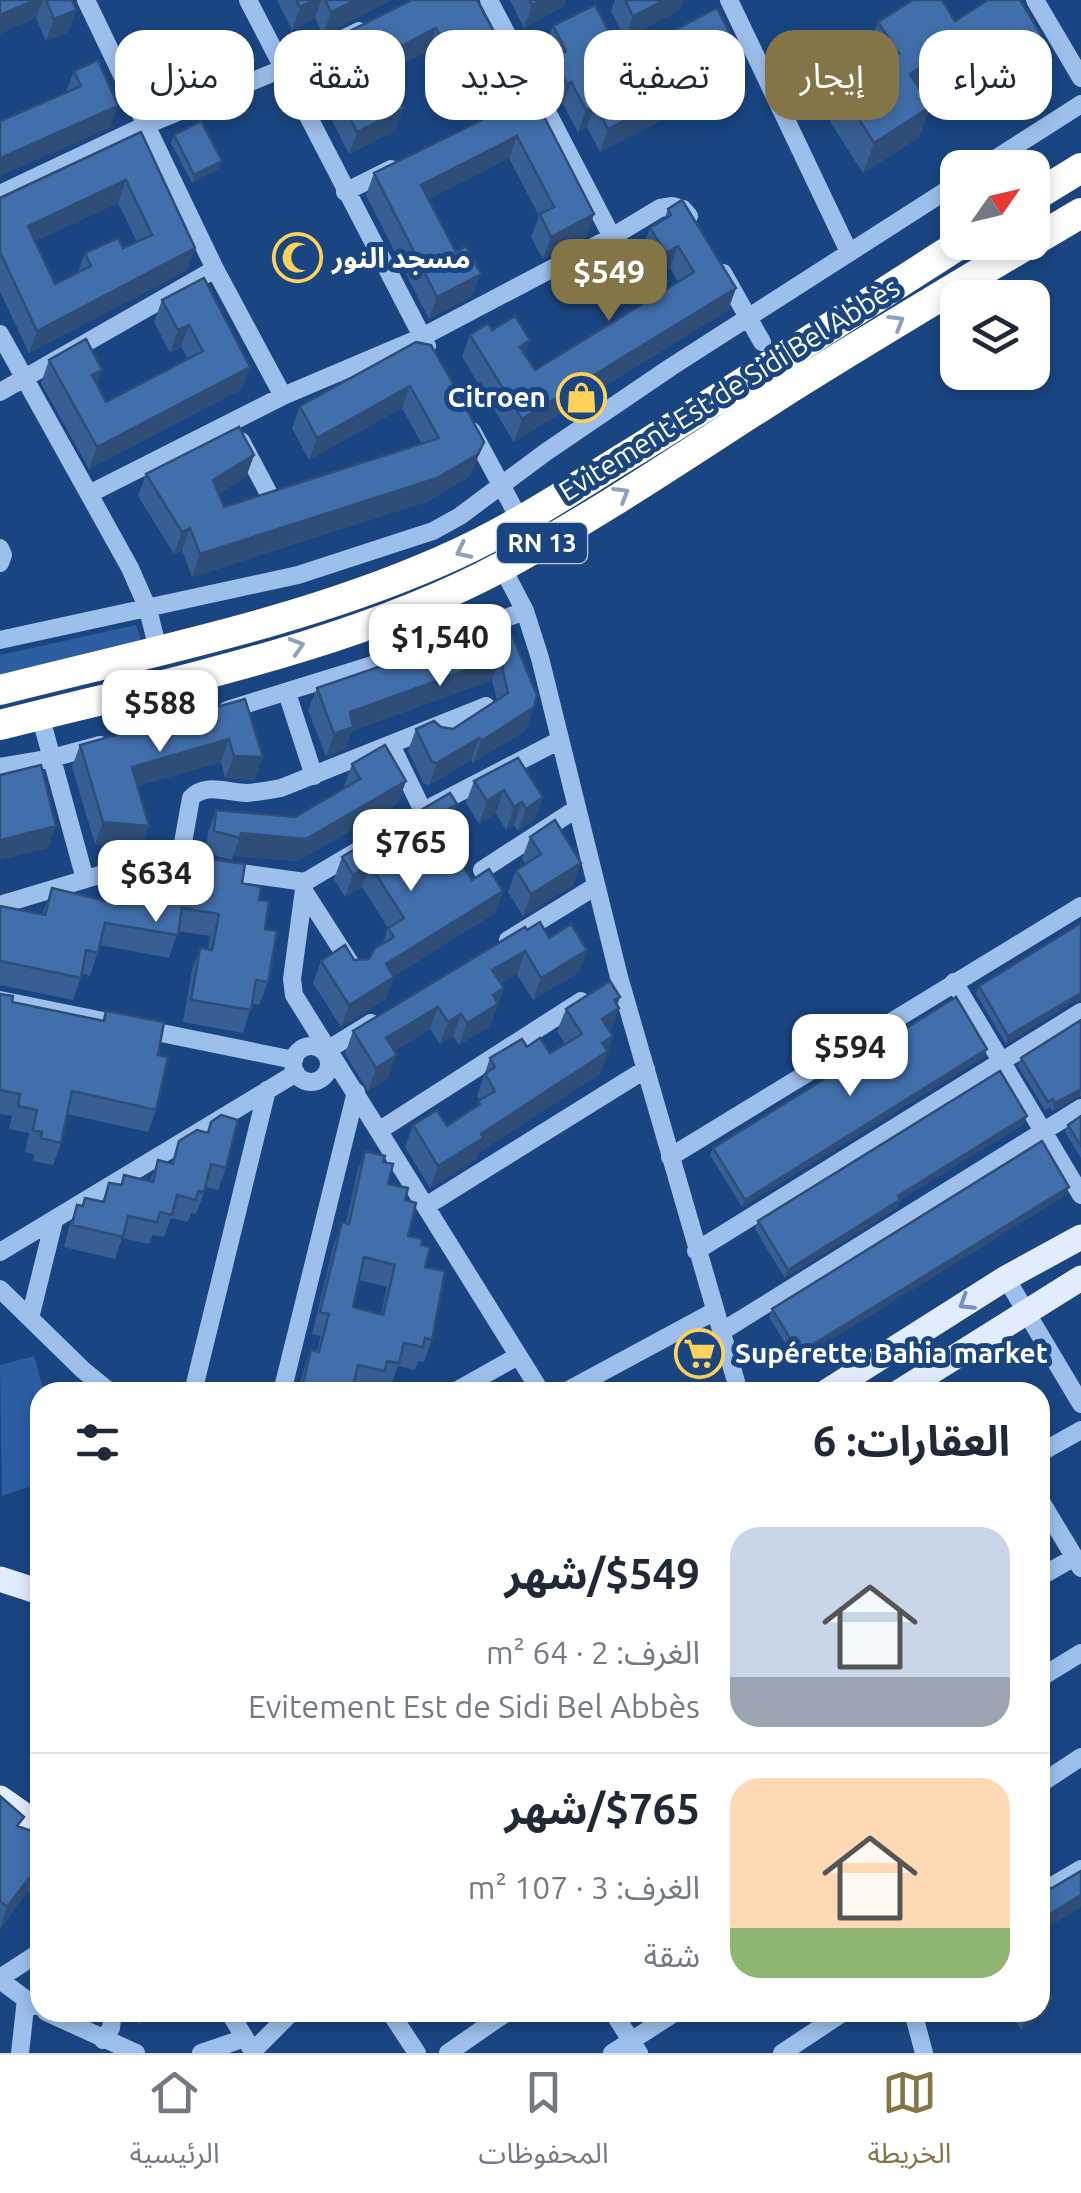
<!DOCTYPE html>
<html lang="ar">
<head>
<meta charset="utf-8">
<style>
  body { margin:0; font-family:Ubuntu,"Noto Sans Arabic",sans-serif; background:#f6f6f7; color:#1f2937; direction:rtl; height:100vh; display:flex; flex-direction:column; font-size:38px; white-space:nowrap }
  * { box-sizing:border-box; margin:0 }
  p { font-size:32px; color:#747a83 }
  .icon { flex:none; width:55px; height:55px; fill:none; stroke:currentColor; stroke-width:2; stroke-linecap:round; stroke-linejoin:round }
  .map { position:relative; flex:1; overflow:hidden; direction:ltr }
  .sheet { position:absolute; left:30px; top:1382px; width:1020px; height:640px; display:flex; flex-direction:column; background:#fff; border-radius:30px; box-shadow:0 5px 15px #0003; direction:rtl }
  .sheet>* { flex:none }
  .guide { position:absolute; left:30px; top:30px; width:1022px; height:90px; direction:rtl; display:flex; gap:20px }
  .needle { width:65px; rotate:56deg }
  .tools { position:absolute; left:940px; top:150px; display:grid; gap:20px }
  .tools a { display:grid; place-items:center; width:110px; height:110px; border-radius:20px; background:#fff; box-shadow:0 5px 15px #0003; font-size:50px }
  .price { position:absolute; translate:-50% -85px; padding:0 22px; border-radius:20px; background:#fff; color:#222; font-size:32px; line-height:65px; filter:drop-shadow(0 2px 5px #0008) }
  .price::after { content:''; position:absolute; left:50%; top:60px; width:30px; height:22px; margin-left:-15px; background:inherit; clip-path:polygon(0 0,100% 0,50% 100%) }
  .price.selected { background:#837546; color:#fff }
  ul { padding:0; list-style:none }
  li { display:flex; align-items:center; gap:30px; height:250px; padding:0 40px }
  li+li { border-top:2px solid #e0e1e3 }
  li span { display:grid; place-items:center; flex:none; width:280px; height:200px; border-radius:30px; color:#555 }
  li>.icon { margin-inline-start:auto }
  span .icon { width:120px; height:120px; fill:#fffc; stroke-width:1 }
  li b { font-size:42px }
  h2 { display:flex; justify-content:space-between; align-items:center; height:120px; padding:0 40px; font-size:42px }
  .tag { padding:0 35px; border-radius:30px; background:#fff; box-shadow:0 5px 15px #0003; font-size:35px; line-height:90px }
  .tag.selected { background:#837546; color:#fff }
  .dock { display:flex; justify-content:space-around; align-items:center; height:140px; border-top:2px solid #e0e1e3; background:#fff; font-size:28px; color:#747a83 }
  .dock a { display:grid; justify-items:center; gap:5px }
  .dock .selected { color:#837546 }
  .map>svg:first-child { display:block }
</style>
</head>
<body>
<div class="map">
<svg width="1081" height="2053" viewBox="0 0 1081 2053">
  <rect width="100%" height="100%" fill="#194582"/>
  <!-- green -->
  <path fill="#2c5ea1" d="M136 625 141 640 0 678V655Z
    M34 1356 44 1392H40V1483L2 1496 0 1365Z"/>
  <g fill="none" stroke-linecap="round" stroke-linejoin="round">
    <!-- minor -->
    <path stroke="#9dbfeb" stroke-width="18" d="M86 0 215 269 283 396
      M248 0 427 346
      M489 0 612 237
      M729 0 849 252
      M1035 0 1081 78
      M981 168 1081 104
      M345 192 391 169
      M0 194 144 126 282 69 359 31
      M723 273 762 342
      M0 334 130 568 148 609 158 650
      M0 392 215 269
      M472 431 520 520
      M241 441 269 494
      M91 493 283 396 422 337 612 237 660 208 672 206 683 209 689 216
      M0 548 3 555 0 563
      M502 567 525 611 540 658 619 977 739 1392
      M0 640 298 575 433 531 460 516 546 452 671 367 958 183
      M287 693 314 776
      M227 710 398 657 525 611
      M40 715 85 879
      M391 745 423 811
      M0 767 52 758 100 745
      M433 806 560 740
      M179 865 191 798C205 782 228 793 247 793 259 792 270 790 281 788L486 706
      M219 870 305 882 359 850
      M482 870 576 809
      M305 882 292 979 294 995 541 1392
      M304 891 352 966
      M0 905 126 867 159 863
      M508 940 596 886
      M954 982 1081 1195
      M0 1000 294 1060
      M293 1064a18 18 0 1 1 36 0a18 18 0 1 1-36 0Z
      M324 1052 371 1023
      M380 1130 581 1001
      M670 1157 1081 906
      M426 1206 646 1069
      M696 1251 1081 1012
      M0 1252 296 1073
      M1006 1278 1081 1404
      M0 1289 83 1370 110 1392
      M30 1318 54 1221
      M721 1332 1081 1108
      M193 1392 267 1090
      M282 1392 356 1092
      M454 1392 518 1356
      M565 1392 715 1311
      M1040 1453 1081 1430
      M1040 1500 1081 1568
      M1040 1577 1075 1557
      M1040 1678 1081 1653
      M1040 1784 1081 1757
      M1040 1893 1081 1869
      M0 1978 40 1952
      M0 1980 35 2006
      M46 2012 136 2053
      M229 2012 254 2053
      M390 2012 417 2053
      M613 2012 639 2053
      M913 2012 924 2053
      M103 2040 111 2028 113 2012
      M253 2051 292 2012
      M20 2053 26 1999
      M201 2053 245 2038
      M448 2053 507 2012
      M612 2053 676 2012
      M782 2053 844 2012"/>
    <!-- major -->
    <path stroke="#e1ecff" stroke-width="25" d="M826 1392 1006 1278 1081 1237
      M899 1392 1081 1278
      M0 1579 40 1592
      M0 1798 40 1826"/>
    <!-- highway -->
    <path stroke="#fff" stroke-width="30" d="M1032 198 1081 168
      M1032 242 1081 213
      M0 690C149 652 300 623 441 561 511 531 574 488 638 449 747 381 855 311 963 242
      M0 725C165 683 353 647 503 566 596 516 684 456 773 399 858 345 944 294 1031 242"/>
  </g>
  <!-- wall -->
  <path fill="#385f94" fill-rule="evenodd" d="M0 0H72L76 10 68 32 46 41 36 18Z
    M277 0H392L323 35 315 18 292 30Z
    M412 0 506 55 497 78 453 100 428 51 385 72 396 130 349 154 310 77 318 55 337 45 340 36Z
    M510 0H566L564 6 524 28Z
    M615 0H683L680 10 625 39 611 11Z
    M955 21 1030 66 975 101 954 69 920 90 931 106 919 137 863 173 830 122 841 91 877 68 867 53 878 22Z
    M553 26 610 34 604 50 621 84 670 59 667 52 675 30 731 36 725 53 732 66 724 88 600 152 587 127 578 132 563 104 558 107 544 80 551 61 545 48Z
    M74 71 110 128 66 92Z
    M533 95 594 214 586 237 543 259 531 237 539 216 509 158 429 199 472 296 429 319 366 195 374 173Z
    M141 132 187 270 29 353 0 292V198ZM118 203 137 242 123 248 85 253 78 272 55 284 35 241Z
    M174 135 219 169 192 183 171 143Z
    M668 209 736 288 728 310 514 442 462 357 470 335 492 330 530 340 525 354 535 370 678 282 670 268 658 276 642 250 650 228 664 220Z
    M204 278 242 389 89 469 41 383 49 360 97 385 106 402 188 359 181 347 170 353 154 322 162 300Z
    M416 342 484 442 470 476 429 501 192 577 182 550 174 554 138 496 146 474 254 455 246 477 218 494 224 507 422 444 402 408 309 460 292 428 300 406Z
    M507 623 534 707 526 730 473 763 471 760 429 785 424 784 408 751 416 729 441 727 453 729 497 700 492 680 352 731 345 749 326 757 308 710 317 688Z
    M245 699 255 780 225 778 221 762 137 786 141 848 95 844 72 767 80 745Z
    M352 764 406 781 398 803 298 861 233 856 232 860 206 853 208 832 216 810 295 817 345 788 344 786Z
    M474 781 543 797 535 819 518 831 514 825 506 830 496 813 479 824 466 803Z
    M457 804 444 838 472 880 503 891 495 913 394 976 386 999 341 1027 313 983 321 961 369 959 383 943 388 928 362 887 345 897 334 879 342 857Z
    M530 837 573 885 523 916 508 892 516 870 525 864 522 859Z
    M139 858 242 883 259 900 265 929 268 982 259 1005 252 1003 243 1033 183 1022 192 970 200 948 208 950 210 936 178 931 169 958 100 945 90 976 82 974 73 1000 0 985V906L42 915 52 888 118 904 127 873 133 874Z
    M1081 923V1000L1074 1001 1006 1044 976 994 979 986Z
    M527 930 587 950 579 972 533 1000 517 974 500 983 504 988 490 1026 459 1045 453 1036 440 1044 430 1029 394 1051 388 1078 368 1091 345 1054 353 1031Z
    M0 994 12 1002 102 1021 106 1011 158 1055 156 1110 148 1132 67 1114 61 1143 53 1165 33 1161 34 1154 25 1152 29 1133 9 1129 12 1116 0 1114Z
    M620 997 610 1031 613 1036 600 1074 478 1153 475 1160 430 1188 405 1147 413 1125 447 1126 476 1107 479 1101 477 1096 490 1058 527 1047 550 1053 565 1044 557 1031 566 1009Z
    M1081 1020V1096H1080L1052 1111 1050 1107 1045 1110 1018 1066 1021 1058Z
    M987 1049 984 1057 742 1207 710 1155 713 1148Z
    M1081 1116V1158L1065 1132 1068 1125Z
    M211 1122 226 1168 218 1190 206 1187 196 1214 191 1213 188 1222 171 1218 164 1237 153 1235 149 1244 122 1238 115 1259 64 1247 69 1227 77 1205 82 1206 85 1198 102 1202 109 1183 120 1185 124 1175 150 1181 158 1160 171 1164 179 1141 207 1133Z
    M1024 1124 900 1200 898 1207 785 1278 755 1229 758 1221Z
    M365 1151 383 1162 388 1184 405 1200 408 1236 421 1245 425 1267 432 1340 424 1362 418 1361 415 1370 398 1366 391 1385 380 1383 377 1392 353 1388 352 1392H298L303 1372 311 1350 317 1351 321 1336 312 1334 334 1244 342 1222 346 1223 357 1173ZM359 1280 387 1287 381 1314 353 1307Z
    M1066 1195 796 1361 769 1317 772 1309Z
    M40 1496V1526L30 1504 31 1500Z
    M0 1796 20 1827 40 1834V1901L28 1891 0 1929Z
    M1052 1998 1047 2013 1021 2030 1010 2012H1040Z
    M129 2012H155L139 2025Z"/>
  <!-- shaded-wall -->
  <path fill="#2e4e78" d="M35 0H43L36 18 0 34V15Z
    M315 0H321L315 18 292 30 300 7Z
    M356 0H392L323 35 331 12Z
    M542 0H566L564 6 524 28 532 5Z
    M665 0H683L680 10 625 39 633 16Z
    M76 10 68 32 46 41 54 19Z
    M436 28 428 51 370 80 378 58Z
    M610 34 602 57 599 40Z
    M1041 35 1030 66 975 101 986 71Z
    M731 36 723 58 719 41Z
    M965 38 954 69 899 104 910 74Z
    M506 55 497 78 453 100 461 78Z
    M732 66 724 88 600 152 608 129Z
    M571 82 563 104 558 107 567 84Z
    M595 105 587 127 578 132 586 110Z
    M118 106 110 128 0 176V158Z
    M931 106 919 137 863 173 874 143Z
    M404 108 396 130 349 154 357 132Z
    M517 136 509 158 413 207 421 185Z
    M222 161 219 169 192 183 194 175Z
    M126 180 118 203 20 248 28 226Z
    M594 214 586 237 543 259 551 237Z
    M678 246 670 268 658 276 666 253Z
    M195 248 187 270 29 353 37 331Z
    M481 274 472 296 429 319 437 297Z
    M736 288 728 310 514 442 522 419Z
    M189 325 181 347 170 353 178 330Z
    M530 340 522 363 520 347Z
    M250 367 242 389 89 469 97 447Z
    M102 370 94 392 92 375Z
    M410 386 402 408 309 460 317 438Z
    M484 442 470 476 429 501 192 577 200 554Z
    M254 455 246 477 204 502 213 480Z
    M190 528 182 550 174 554 182 532Z
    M500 658 492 680 352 731 345 749 326 757 334 734 350 712Z
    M534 707 526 730 473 763 481 741Z
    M479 738 471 760 429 785 437 763Z
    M229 739 221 762 124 790 132 767Z
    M234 756 263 757 255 780 225 778Z
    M406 781 398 803 298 861 233 856 241 833 306 839Z
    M504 790 496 813 479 824 487 801Z
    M543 797 535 819 518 831 526 809Z
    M522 802 514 825 506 830 514 807Z
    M457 804 444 840 437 827 447 810Z
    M103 822 149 826 141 848 95 844Z
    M56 826 48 848 0 860V840Z
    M581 863 573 885 523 916 531 894Z
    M370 865 362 887 345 897 353 875Z
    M503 891 495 913 378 986 386 964Z
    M587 950 579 972 533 1000 541 978Z
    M525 951 517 974 484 993 492 970Z
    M394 977 386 999 341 1027 349 1005Z
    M504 988 490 1026 459 1045 467 1023 493 995Z
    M1077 993H1081V1000L1074 1001 1006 1044 1008 1036Z
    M620 997 614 1011 619 1008 611 1031 594 1041 602 1019 614 1000Z
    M438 1007 430 1029 378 1061 386 1038Z
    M461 1014 453 1036 440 1044 448 1022Z
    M613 1036 600 1074 478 1153 475 1160 430 1188 438 1166Z
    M987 1049 984 1057 742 1207 745 1200Z
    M397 1055 388 1078 368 1091 376 1068Z
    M1081 1089 1080 1096 1052 1111 1055 1103Z
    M1027 1116 1024 1124 900 1200 898 1207 785 1278 788 1270 898 1196Z
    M1069 1187 1066 1195 796 1361 799 1353Z
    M36 1869 28 1891 0 1929 7 1907Z
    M1081 1895V1907L1040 1932V1920Z
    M1052 1998 1047 2013 1021 2030 1026 2014 1030 2012H1040V2006Z
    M144 2012H155L139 2025Z"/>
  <!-- building -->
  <path fill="#416fac" stroke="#2e4e78" stroke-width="2.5" fill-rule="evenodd" d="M0 0H35L0 15Z
    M46 0H72L76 10 54 19Z
    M296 0H315L300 7Z
    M325 0H356L331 12Z
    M412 0H477L506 55 461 78 436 28 378 58 404 108 357 132 318 55 344 42 340 36Z
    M529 0H542L532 5Z
    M625 0H665L633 16Z
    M913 0H942L955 21 988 0H1020L1041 35 986 71 965 38 910 74 931 106 874 143 841 91 899 54 878 22Z
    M595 5 610 34 599 40 621 84 686 51 675 30 717 8 731 36 719 41 732 66 608 129 595 105 586 110 571 82 567 84 553 58 566 51 553 26Z
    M98 60 118 106 0 158V121L81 86 74 71Z
    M533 95 594 214 551 237 540 214 554 207 517 136 421 185 456 252 466 246 481 274 437 297 374 173Z
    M201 121 222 161 194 175 174 135Z
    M141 132 195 248 37 331 0 252V198ZM126 180 152 235 123 248 118 238 85 253 91 266 55 284 28 226Z
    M682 200 736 288 522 419 470 335 488 323 492 330 515 316 530 340 520 347 535 370 694 272 678 246 666 253 650 228 671 215 668 209Z
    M204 278 250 367 97 447 49 360 86 339 102 370 92 375 106 402 203 351 189 325 178 330 162 300Z
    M416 342 431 345 452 382 484 442 478 454 437 478 200 554 190 528 182 532 146 474 239 427 254 455 213 480 224 507 439 438 410 386 317 438 300 406Z
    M507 623 537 695 534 707 481 741 479 738 437 763 432 762 416 729 434 721 441 727 453 729 508 693 500 658 350 712 353 727 334 734 317 688Z
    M245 699 263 757 234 756 229 739 132 767 149 826 103 822 80 745Z
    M385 745 406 781 306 839 241 833 240 838 214 831 216 810 295 817 360 779 352 764Z
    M518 758 543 797 526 809 522 802 514 807 504 790 487 801 474 781Z
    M41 765 56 826 0 840V775Z
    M450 793 457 804 447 810 452 818 437 827 472 880 489 869 503 891 386 964 394 977 349 1005 321 961 345 945 354 960 369 959 375 948 394 937 388 928 404 918 370 865 353 875 342 857Z
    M555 820 581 863 531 894 516 870 541 854 530 837Z
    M160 852 245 864 242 883 261 887 259 900 269 901 265 929 277 931 268 982 256 980 251 1010 191 1000 200 948 212 950 219 914 182 908 178 935 105 923 98 953 86 950 81 978 0 961V906L45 915 52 888 122 905 127 873 137 875 139 858Z
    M540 922 549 938 571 924 587 950 541 978 525 951 492 970 504 988 493 995 498 1004 467 1023 461 1014 448 1022 438 1007 386 1038 397 1055 376 1068 353 1031 525 927 527 930Z
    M1081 923V993L1008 1036 979 986Z
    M610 981 620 997 614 1000 619 1008 602 1019 613 1036 602 1043 608 1051 481 1134 483 1138 438 1166 413 1125 437 1110 447 1126 480 1104 478 1101 495 1091 485 1074 495 1067 490 1058 522 1039 527 1047 540 1038 550 1053 582 1034 566 1009Z
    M0 994 13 996 12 1002 104 1021 106 1011 164 1022 158 1055 168 1057 156 1110 72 1091 61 1143 41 1138 42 1132 33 1130 37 1110 18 1106 20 1094 0 1090Z
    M956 997 987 1049 745 1200 713 1148Z
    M1081 1020V1089L1055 1103 1053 1099 1048 1102 1021 1058Z
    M1000 1071 1027 1116 898 1196 900 1200 788 1270 758 1221Z
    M221 1115 238 1120 226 1168 211 1164 204 1192 198 1191 196 1200 177 1195 172 1215 160 1212 157 1222 128 1216 123 1237 72 1225 77 1205 83 1206 85 1198 104 1202 109 1183 122 1185 124 1175 153 1182 158 1160 173 1164 179 1141 197 1130 208 1133 211 1122Z
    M1081 1116V1146L1068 1125Z
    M1042 1141 1069 1187 799 1353 772 1309Z
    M365 1151 385 1156 383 1162 393 1164 388 1184 408 1188 405 1200 416 1203 408 1236 422 1239 421 1245 430 1247 425 1267 445 1271 432 1340 425 1338 423 1347 404 1343 399 1363 387 1361 385 1371 358 1365 352 1392H301L311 1350 319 1352 329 1314 320 1312 342 1222 349 1224ZM364 1257 395 1265 383 1315 353 1307Z
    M40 1496V1519L31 1500Z
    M0 1796 24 1817 17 1826 40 1834V1872L36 1869 7 1907 0 1901Z
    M1081 1871V1895L1040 1920V1888H1052Z
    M1040 1978 1052 1998 1040 2006Z"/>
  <!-- one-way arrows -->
  <defs><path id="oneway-chevron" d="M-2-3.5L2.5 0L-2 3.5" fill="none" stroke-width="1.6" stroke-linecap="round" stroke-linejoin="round" transform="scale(2.5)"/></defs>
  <g stroke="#8ca2c0">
    <use href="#oneway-chevron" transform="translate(897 322) rotate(-31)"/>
    <use href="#oneway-chevron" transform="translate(622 494) rotate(-31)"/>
    <use href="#oneway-chevron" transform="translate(463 551) rotate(154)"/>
    <use href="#oneway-chevron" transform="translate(297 646) rotate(-17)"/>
  </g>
  <use stroke="#7390ba" href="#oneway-chevron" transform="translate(966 1303) rotate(148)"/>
  <!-- icons -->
  <defs>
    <symbol id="mosque-ring" viewBox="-11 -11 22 22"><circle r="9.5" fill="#194582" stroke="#fed158" stroke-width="1.5"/><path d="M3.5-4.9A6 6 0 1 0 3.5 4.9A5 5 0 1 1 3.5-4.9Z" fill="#fed158"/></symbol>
    <symbol id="shop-ring" viewBox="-11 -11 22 22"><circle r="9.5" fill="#194582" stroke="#fed158" stroke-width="1.5"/><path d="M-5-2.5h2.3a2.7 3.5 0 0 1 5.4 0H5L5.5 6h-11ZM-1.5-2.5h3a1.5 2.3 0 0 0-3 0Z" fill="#fed158"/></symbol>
    <symbol id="supermarket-ring" viewBox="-11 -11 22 22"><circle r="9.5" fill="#194582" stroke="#fed158" stroke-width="1.5"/><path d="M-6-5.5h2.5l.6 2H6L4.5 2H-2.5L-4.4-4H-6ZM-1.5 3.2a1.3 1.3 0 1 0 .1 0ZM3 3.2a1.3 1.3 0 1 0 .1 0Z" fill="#fed158"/></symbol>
  </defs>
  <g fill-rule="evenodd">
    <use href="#mosque-ring" x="270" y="230" width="55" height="55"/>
    <use href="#shop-ring" x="554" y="370" width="55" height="55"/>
    <use href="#supermarket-ring" x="672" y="1326" width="55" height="55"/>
  </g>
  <g text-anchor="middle" stroke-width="10" stroke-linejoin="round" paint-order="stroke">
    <!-- shield labels -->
    <rect fill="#194582" stroke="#bac7da" stroke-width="2.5" x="497" y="523" width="90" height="40" rx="8"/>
    <g font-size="25" font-weight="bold" fill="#fff">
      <text x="542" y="552">RN 13</text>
    </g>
    <!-- poi labels -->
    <g font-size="28" font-weight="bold" fill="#fff" stroke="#194582" text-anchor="start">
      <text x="332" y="268">مسجد النور</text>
      <text x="546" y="407" text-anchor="end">Citroen</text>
      <text x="735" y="1363">Supérette Bahia market</text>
    </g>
    <!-- street labels -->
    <g font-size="28" fill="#fff" stroke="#194582">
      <text transform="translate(729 389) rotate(-32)" y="10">Evitement Est de Sidi Bel Abbès</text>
    </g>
  </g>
</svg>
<div class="tools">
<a><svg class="needle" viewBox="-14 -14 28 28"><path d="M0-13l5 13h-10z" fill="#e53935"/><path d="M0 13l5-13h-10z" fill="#747a83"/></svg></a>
<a><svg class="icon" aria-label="layers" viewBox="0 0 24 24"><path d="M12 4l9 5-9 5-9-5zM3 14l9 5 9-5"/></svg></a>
</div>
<b class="price selected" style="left:609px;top:324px">$549</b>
<b class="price" style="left:440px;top:689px">$1,540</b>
<b class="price" style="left:160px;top:755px">$588</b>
<b class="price" style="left:411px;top:894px">$765</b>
<b class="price" style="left:156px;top:925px">$634</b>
<b class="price" style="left:850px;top:1099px">$594</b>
<div class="guide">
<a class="tag">شراء</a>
<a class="tag selected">إيجار</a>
<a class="tag">تصفية</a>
<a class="tag">جديد</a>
<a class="tag">شقة</a>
<a class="tag">منزل</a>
</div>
<section class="sheet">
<h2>العقارات: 6<svg class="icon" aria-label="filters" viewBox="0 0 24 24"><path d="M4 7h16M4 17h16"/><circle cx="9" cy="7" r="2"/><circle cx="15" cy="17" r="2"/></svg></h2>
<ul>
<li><span style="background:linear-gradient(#c9d6e8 75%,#9aa5b1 0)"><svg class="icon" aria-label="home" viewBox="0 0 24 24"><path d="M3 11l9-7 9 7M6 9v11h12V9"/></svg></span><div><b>$549/شهر</b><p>الغرف: 2 · 64 m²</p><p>Evitement Est de Sidi Bel Abbès</p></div></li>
<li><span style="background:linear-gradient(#ffd9b3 75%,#8fb573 0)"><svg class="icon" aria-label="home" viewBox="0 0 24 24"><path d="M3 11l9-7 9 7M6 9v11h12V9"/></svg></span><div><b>$765/شهر</b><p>الغرف: 3 · 107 m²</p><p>شقة</p></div></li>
</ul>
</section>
</div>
<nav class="dock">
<a class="selected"><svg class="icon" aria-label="map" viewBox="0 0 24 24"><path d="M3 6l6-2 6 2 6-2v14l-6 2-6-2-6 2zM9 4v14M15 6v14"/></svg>الخريطة</a>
<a><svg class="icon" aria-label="saved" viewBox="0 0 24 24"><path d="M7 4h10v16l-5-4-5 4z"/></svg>المحفوظات</a>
<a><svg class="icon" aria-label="home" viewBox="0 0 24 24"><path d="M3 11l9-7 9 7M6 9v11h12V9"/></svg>الرئيسية</a>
</nav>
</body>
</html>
